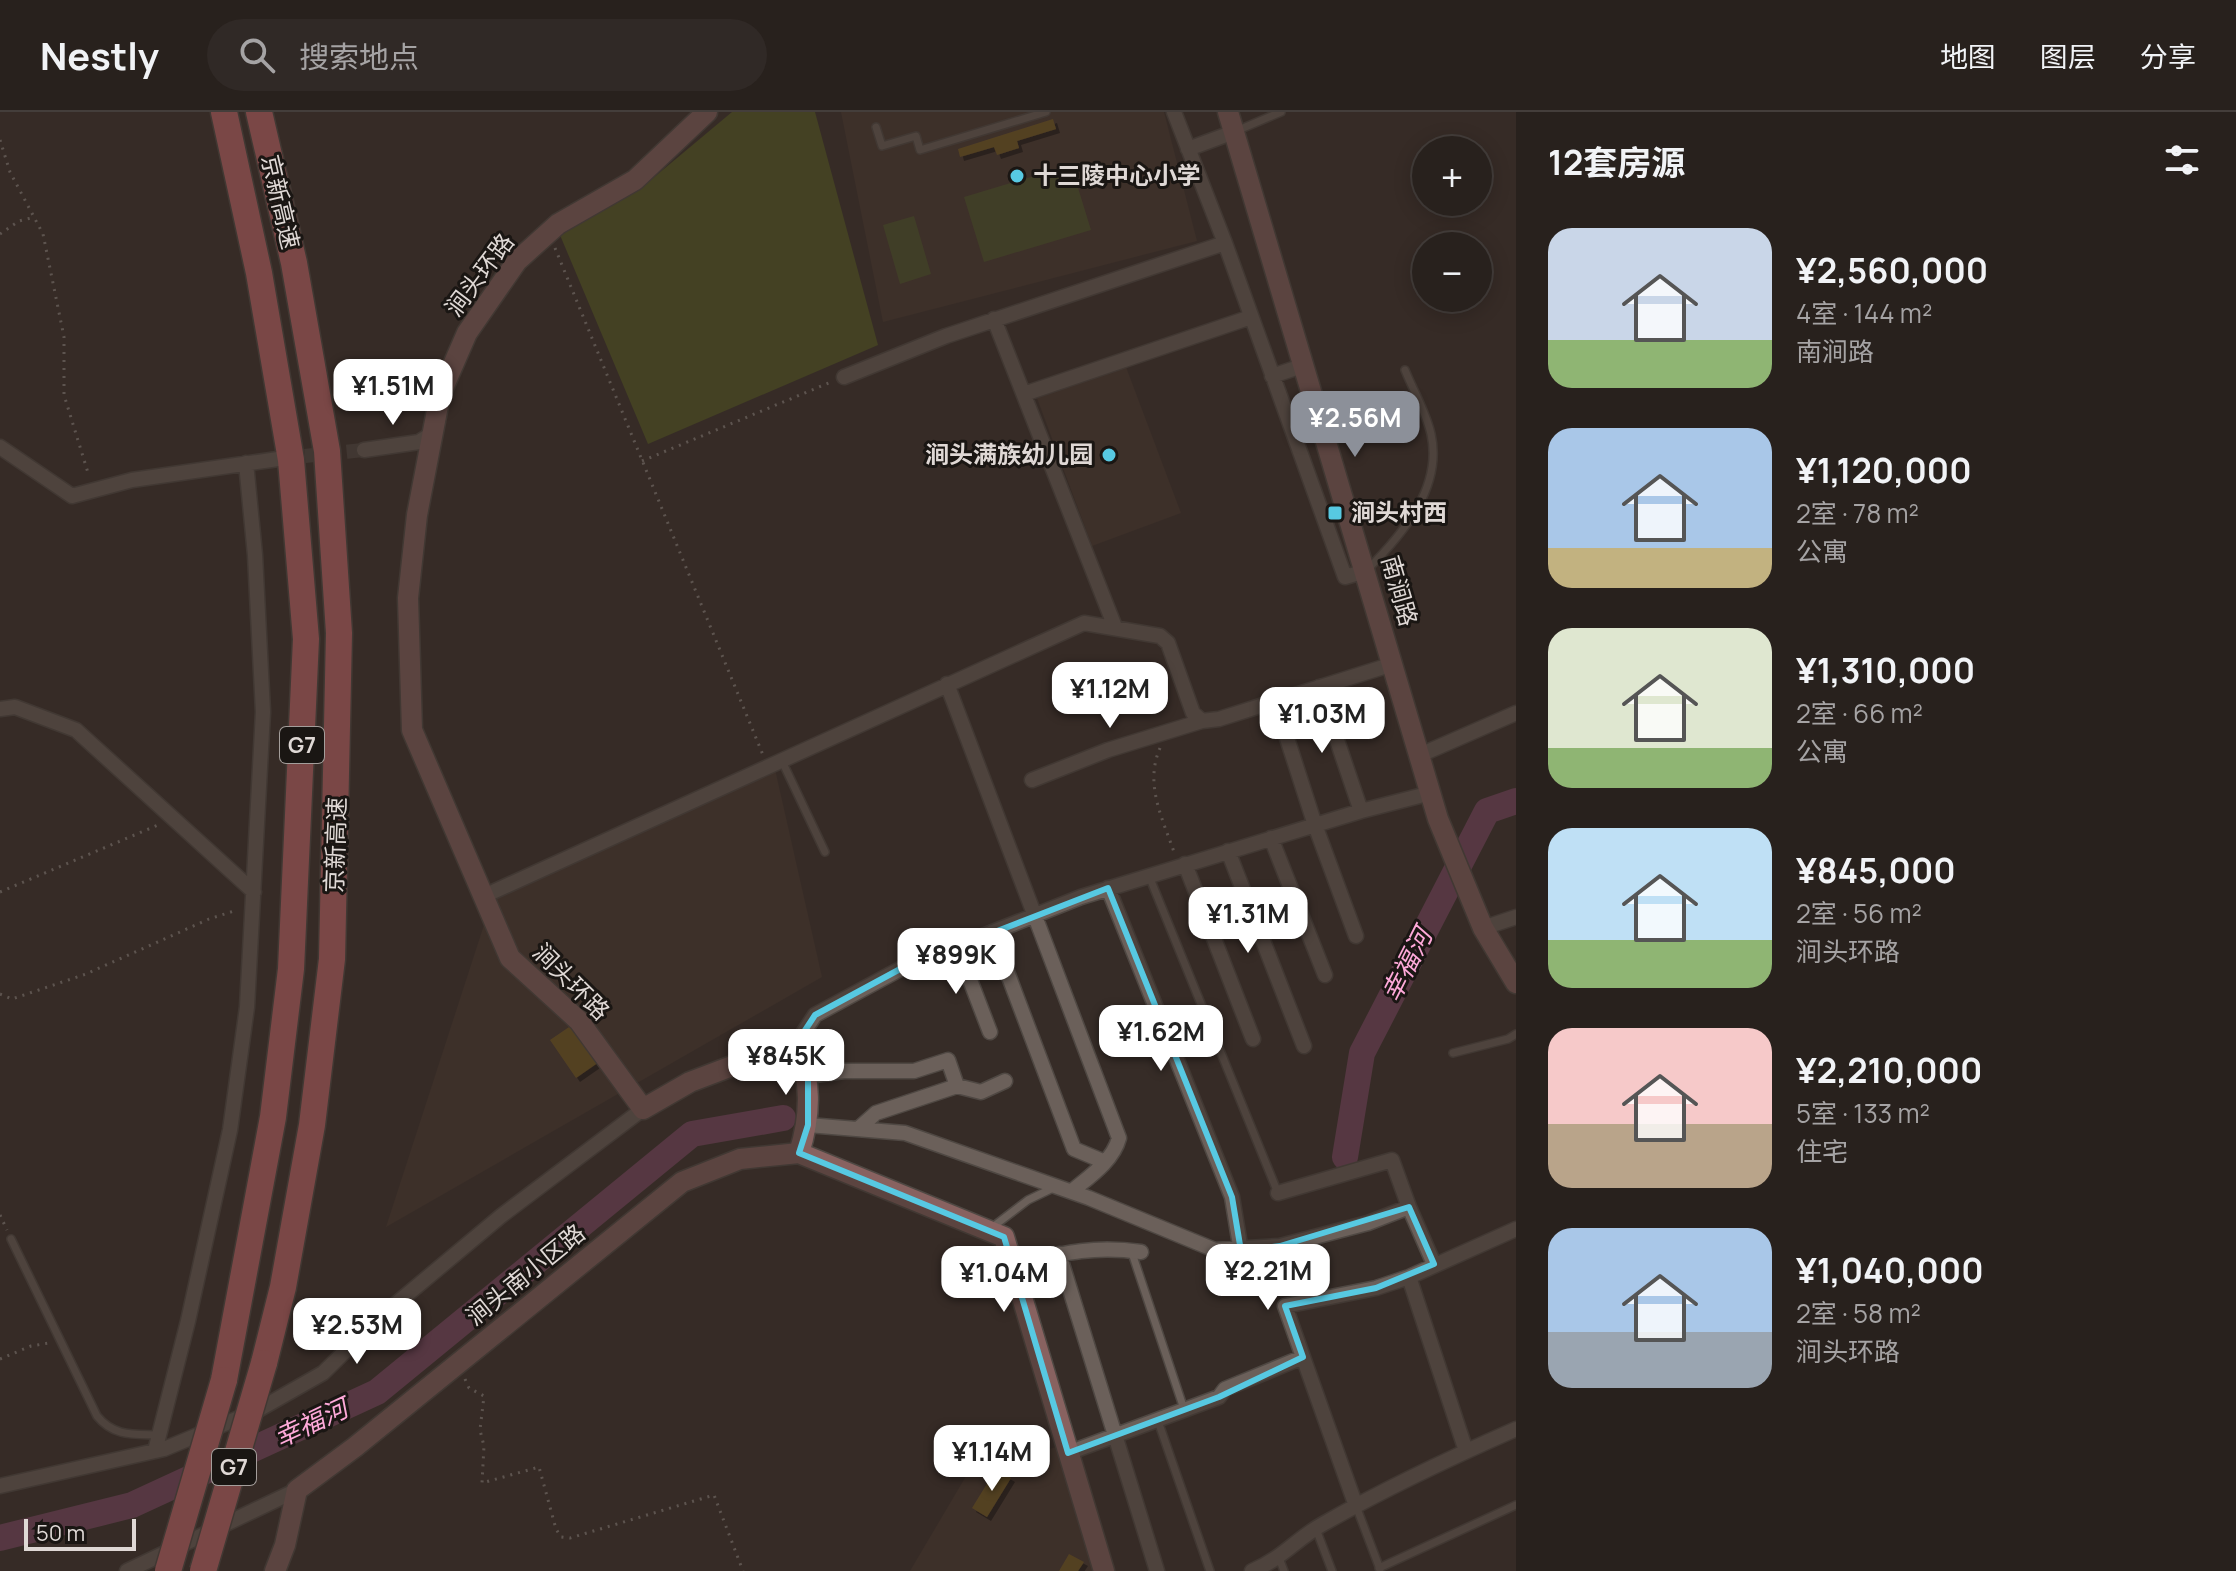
<!DOCTYPE html>
<html lang="zh">
<head>
<meta charset="utf-8">
<style>
  body { margin:0; font-family:Manrope,"Noto Sans SC",sans-serif; background:#302926; color:#f1f3f6; height:100vh; display:flex; flex-direction:column; font-size:30px; white-space:nowrap }
  * { box-sizing:border-box; margin:0 }
  p { font-size:26px; color:#a5a3a4 }
  .icon { flex:none; width:44px; height:44px; fill:none; stroke:currentColor; stroke-width:2; stroke-linecap:round; stroke-linejoin:round }
  .map { position:relative; flex:1; overflow:hidden }
  .details { display:flex; flex-direction:column; background:#28211d; width:720px }
  .details>* { flex:none }
  .tools { position:absolute; left:1412px; top:24px; display:grid; gap:16px }
  .tools a { display:grid; place-items:center; width:80px; height:80px; border-radius:50%; background:#28211d; box-shadow:0 4px 20px #0003,0 0 0 2px #443e3b; font-size:40px }
  .scale { position:absolute; left:24px; bottom:20px; width:112px; box-sizing:border-box; padding-left:8px; border:4px solid #dfd8d5; border-top:0; font-size:22px; line-height:28px; white-space:nowrap; color:#dfd8d5; -webkit-text-stroke:6px #1a1613; paint-order:stroke }
  .price { position:absolute; translate:-50% -68px; padding:0 18px; border-radius:16px; background:#fff; color:#222; font-size:26px; line-height:52px; filter:drop-shadow(0 2px 4px #0008) }
  .price::after { content:''; position:absolute; left:50%; top:48px; width:24px; height:18px; margin-left:-12px; background:inherit; clip-path:polygon(0 0,100% 0,50% 100%) }
  .price.current { background:#8c9099; color:#fff }
  ul { padding:0; list-style:none }
  li { display:flex; align-items:center; gap:24px; height:200px; padding:0 32px }
  li span { display:grid; place-items:center; flex:none; width:224px; height:160px; border-radius:24px; color:#555 }
  li>.icon { margin-inline-start:auto }
  span .icon { width:96px; height:96px; fill:#fffc; stroke-width:1 }
  li b { font-size:34px }
  h2 { display:flex; justify-content:space-between; align-items:center; height:96px; padding:0 32px; font-size:34px }
  header { display:flex; align-items:center; gap:48px; box-sizing:border-box; height:112px; padding:0 40px; background:#28211d; border-bottom:2px solid #443e3b }
  header strong { font-size:38px }
  nav { display:flex; gap:44px; margin-inline-start:auto; font-size:28px }
  .search { width:560px; height:72px; background:#302926; display:flex; align-items:center; gap:20px; box-sizing:border-box; padding:0 28px; border-radius:44px; color:#a5a3a4; font-size:30px }
  main { display:flex; flex:1; min-height:0 }
  .map>svg:first-child { display:block }
</style>
</head>
<body>
<header>
<strong>Nestly</strong>
<div class="search"><svg class="icon" aria-label="search" viewBox="0 0 24 24"><circle cx="10" cy="10" r="6"/><path d="M15 15l6 6"/></svg>搜索地点</div>
<nav><a>地图</a><a>图层</a><a>分享</a></nav>
</header>
<main>
<div class="map">
<svg width="1516" height="1459" viewBox="0 0 1516 1459">
  <defs>
    <filter id="shadow"><feDropShadow dx="4" dy="4" stdDeviation="0" flood-color="#0009"/></filter>
  </defs>
  <rect width="100%" height="100%" fill="#362c27"/>
  <!-- built -->
  <path fill="#45352d" d="M841 0H1164L1197 129 883 210Z
    M1126 255 1181 401 1092 434 1037 286Z
    M772 644 822 865 386 1115 495 779Z
    M985 1332 1011 1349 1059 1334 1096 1459H910Z"/>
  <!-- green -->
  <path fill="#4d5429" d="M1071 53 1091 118 984 150 964 85Z
    M914 104 931 162 900 172 883 113Z"/>
  <!-- forest -->
  <path fill="#545c1f" d="M732 0H815L878 233 648 332 560 123 640 77Z"/>
  <g fill="none" stroke-linecap="round" stroke-linejoin="round">
    <!-- river -->
    <path stroke="#7c4665" stroke-width="26" d="M1345 1045 1362 941 1487 699 1516 689
      M0 1426 132 1393 377 1280 692 1022 783 1006"/>
  </g>
  <!-- building -->
  <path fill="#775b1e" filter="url(#shadow)" d="M1053 7 1056 17 1017 29 1019 36 997 43 994 35 960 45 958 37Z
    M572 913 599 950 576 966 550 928Z
    M996 1357 1011 1366 987 1405 972 1396Z
    M1069 1442 1084 1450 1078 1459H1059Z"/>
  <g fill="none" stroke-linecap="round" stroke-linejoin="round">
    <!-- street-tunnel -->
    <path stroke="#4f4641" stroke-width="14" stroke-dasharray="14 7" stroke-linecap="butt" d="M284 346 364 338"/>
    <defs>
      <path id="lane" d="M876 15 882 34 916 24 920 38 1046 0
        M1236 19 1281 0
        M1367 458C1403 422 1443 375 1431 322 1426 300 1413 278 1405 258
        M782 649 825 740
        M1149 764 1278 1081
        M1453 941 1508 927 1516 922
        M990 1117 1028 1088 1053 1076
        M11 1127 97 1304C114 1325 134 1322 159 1323
        M1132 1141 1184 1297
        M1158 1309 1210 1459
        M1356 1394 1380 1457
        M1316 1417 1332 1459
        M1279 1446 1284 1459
        M1379 1456 1516 1393"/>
      <path id="street" d="M1174 0 1225 131 1345 465 1366 459
        M1188 37 1234 20
        M994 207 1115 515
        M1272 264 1305 253
        M844 265 946 224 1225 131
        M1024 282 1251 205
        M0 335 72 384 132 368 278 347
        M364 338 419 330 433 321
        M947 572 1119 1026C1113 1049 1089 1065 1072 1079
        M1319 575 1361 699
        M1275 589 1315 713 1356 824
        M0 597 15 595 76 618 254 780
        M1420 643 1516 601
        M1032 668 1108 638 1202 609
        M1271 726 1325 863
        M1228 739 1304 934
        M1185 752 1253 927
        M1108 776 1232 1085 1241 1139
        M484 784 1084 511 1160 524 1168 531 1193 601 1202 609 1219 607 1393 552
        M1483 816 1516 805
        M992 820 1074 1037 1105 1050
        M957 834 990 920
        M798 929 815 903 902 856 1081 785 1361 699 1431 681
        M808 964 844 959H914L948 948 957 974 876 1001 858 1017
        M957 974 981 980 1005 969
        M808 1013 905 1021 1089 1086 1215 1138 1280 1134 1368 1111 1409 1095
        M1278 1081 1392 1048 1409 1095 1434 1152
        M1059 1142 1157 1459
        M1012 1153C1060 1142 1092 1133 1141 1140
        M1409 1165 1466 1339
        M1303 1245 1356 1394
        M155 1339 188 1209 230 1018 247 895 263 600 255 443 246 351
        M1068 1341 1219 1285 1225 1277 1303 1245 1285 1194 1376 1176 1409 1165 1516 1117
        M0 1374 164 1337 258 1298 323 1261 379 1206 501 1104 643 997
        M127 1459 297 1378
        M1252 1459C1283 1446 1296 1427 1323 1412 1386 1376 1450 1346 1516 1317"/>
      <path id="secondary" d="M707 0 635 68 558 112 517 149 467 221 440 283 417 403 408 486 412 618 510 846 579 909 643 997 690 970 798 929C810 970 812 1000 799 1041
        M1228 0 1438 707 1483 816 1516 871
        M275 1459 285 1433 297 1378 355 1335 682 1070 740 1047 799 1041 1004 1125 1104 1459"/>
      <path id="highway" d="M259 0 294 151 327 339 339 521 332 847 312 1013 283 1175 264 1251
        M224 1268 273 1005 291 857 306 527 291 348 259 161 224 0"/>
    </defs>
    <!-- lane casing -->
    <use href="#lane" stroke="#4f4843" stroke-width="10"/>
    <!-- street casing -->
    <use href="#street" stroke="#4f4843" stroke-width="17"/>
    <!-- secondary casing -->
    <use href="#secondary" stroke="#4f4843" stroke-width="23"/>
    <!-- highway casing -->
    <use href="#highway" stroke="#4f4843" stroke-width="29"/>
    <!-- path -->
    <path stroke="#8d8581" stroke-width="3" stroke-dasharray="2 6" stroke-linecap="butt" d="M0 28 10 60 43 122 64 225V283L89 364
      M0 122 19 109 35 105
      M555 136 763 643
      M642 349 831 270
      M1160 636C1144 673 1163 707 1175 743
      M0 780 158 713
      M0 882 12 887 86 862 209 807 237 798
      M0 1103 7 1118
      M0 1247 31 1234 49 1231
      M465 1267 469 1276 484 1284 480 1318 484 1334 482 1371 539 1355 556 1417 561 1425 570 1426 714 1383 743 1459"/>
    <!-- lane -->
    <use href="#lane" stroke="#6b605a" stroke-width="7"/>
    <!-- street -->
    <use href="#street" stroke="#6b605a" stroke-width="14"/>
    <!-- secondary -->
    <use href="#secondary" stroke="#886260" stroke-width="20"/>
    <!-- highway -->
    <use href="#highway" stroke="#cd686d" stroke-width="26"/>
    <defs>
      <path id="highway-bridge" d="M168 1459 224 1268
        M203 1459 264 1251"/>
    </defs>
    <!-- highway-bridge casing -->
    <use href="#highway-bridge" stroke="#4f4843" stroke-width="29" stroke-linecap="butt"/>
    <!-- highway-bridge -->
    <use href="#highway-bridge" stroke="#cd686d" stroke-width="26"/>
  </g>
  <!-- marked area -->
  <path d="M0 0H1516V1459H0ZM1108 776 1232 1085 1241 1139 1280 1134 1409 1095 1434 1152 1376 1176 1285 1194 1303 1245 1219 1285 1068 1341 1004 1125 799 1041 808 1013V964L798 929 815 903 902 856Z" fill="#362c27" fill-opacity=".55" fill-rule="evenodd"/>
  <path fill="none" stroke="#57c9e2" stroke-width="6" stroke-linejoin="round" d="M1108 776 1232 1085 1241 1139 1280 1134 1409 1095 1434 1152 1376 1176 1285 1194 1303 1245 1219 1285 1068 1341 1004 1125 799 1041 808 1013V964L798 929 815 903 902 856Z"/>
  <!-- markers -->
  <g fill="#57c9e2" stroke="#1a1613" stroke-width="3">
    <circle cx="1017" cy="64" r="8"/>
    <circle cx="1109" cy="343" r="8"/>
    <rect x="1327" y="393" width="16" height="16" rx="4"/>
  </g>
  <g text-anchor="middle" stroke-width="6" stroke-linejoin="round" paint-order="stroke">
    <!-- shield labels -->
    <g fill="#1a1613" stroke="#a49e9b" stroke-width="2">
      <rect x="280" y="615" width="44" height="36" rx="6"/>
      <rect x="212" y="1337" width="44" height="36" rx="6"/>
    </g>
    <g font-size="22" font-weight="bold" fill="#dfd8d5">
      <text x="302" y="641">G7</text>
      <text x="234" y="1363">G7</text>
    </g>
    <!-- poi labels -->
    <g font-size="24" font-weight="bold" fill="#dfd8d5" stroke="#1a1613" text-anchor="start">
      <text x="1033" y="72">十三陵中心小学</text>
      <text x="1093" y="351" text-anchor="end">涧头满族幼儿园</text>
      <text x="1351" y="409">涧头村西</text>
    </g>
    <!-- street labels -->
    <g font-size="24" fill="#dfd8d5" stroke="#1a1613">
      <text transform="translate(280 90) rotate(77)" y="8">京新高速</text>
      <text transform="translate(480 163) rotate(-53)" y="8">涧头环路</text>
      <text transform="translate(1399 479) rotate(74)" y="8">南涧路</text>
      <text transform="translate(336 733) rotate(-88)" y="8">京新高速</text>
      <text transform="translate(571 870) rotate(45)" y="8">涧头环路</text>
      <text transform="translate(526 1163) rotate(-39)" y="8">涧头南小区路</text>
    </g>
    <!-- water labels -->
    <g font-size="26" font-style="italic" fill="#fea9d9" stroke="#1a1613">
      <text transform="translate(1407 853) rotate(-63)" y="9">幸福河</text>
      <text transform="translate(311 1311) rotate(-25)" y="9">幸福河</text>
    </g>
  </g>
</svg>
<div class="tools">
<a>+</a>
<a>−</a>
</div>
<div class="scale">50 m</div>
<b class="price" style="left:393px;top:315px">¥1.51M</b>
<b class="price current" style="left:1355px;top:347px">¥2.56M</b>
<b class="price" style="left:1110px;top:618px">¥1.12M</b>
<b class="price" style="left:1322px;top:643px">¥1.03M</b>
<b class="price" style="left:1248px;top:843px">¥1.31M</b>
<b class="price" style="left:956px;top:884px">¥899K</b>
<b class="price" style="left:1161px;top:961px">¥1.62M</b>
<b class="price" style="left:786px;top:985px">¥845K</b>
<b class="price" style="left:1268px;top:1200px">¥2.21M</b>
<b class="price" style="left:1004px;top:1202px">¥1.04M</b>
<b class="price" style="left:357px;top:1254px">¥2.53M</b>
<b class="price" style="left:992px;top:1381px">¥1.14M</b>
</div>
<section class="details">
<h2>12套房源<svg class="icon" aria-label="filters" viewBox="0 0 24 24"><path d="M4 7h16M4 17h16"/><circle cx="9" cy="7" r="2"/><circle cx="15" cy="17" r="2"/></svg></h2>
<ul>
<li><span style="background:linear-gradient(#c9d6e8 70%,#8fb573 0)"><svg class="icon" aria-label="home" viewBox="0 0 24 24"><path d="M3 11l9-7 9 7M6 9v11h12V9"/></svg></span><div><b>¥2,560,000</b><p>4室 · 144 m²</p><p>南涧路</p></div></li>
<li><span style="background:linear-gradient(#a9c7e8 75%,#c2b280 0)"><svg class="icon" aria-label="home" viewBox="0 0 24 24"><path d="M3 11l9-7 9 7M6 9v11h12V9"/></svg></span><div><b>¥1,120,000</b><p>2室 · 78 m²</p><p>公寓</p></div></li>
<li><span style="background:linear-gradient(#dfe7d0 75%,#8fb573 0)"><svg class="icon" aria-label="home" viewBox="0 0 24 24"><path d="M3 11l9-7 9 7M6 9v11h12V9"/></svg></span><div><b>¥1,310,000</b><p>2室 · 66 m²</p><p>公寓</p></div></li>
<li><span style="background:linear-gradient(#bfe0f5 70%,#8fb573 0)"><svg class="icon" aria-label="home" viewBox="0 0 24 24"><path d="M3 11l9-7 9 7M6 9v11h12V9"/></svg></span><div><b>¥845,000</b><p>2室 · 56 m²</p><p>涧头环路</p></div></li>
<li><span style="background:linear-gradient(#f6c9c9 60%,#b9a48a 0)"><svg class="icon" aria-label="home" viewBox="0 0 24 24"><path d="M3 11l9-7 9 7M6 9v11h12V9"/></svg></span><div><b>¥2,210,000</b><p>5室 · 133 m²</p><p>住宅</p></div></li>
<li><span style="background:linear-gradient(#a9c7e8 65%,#9aa5b1 0)"><svg class="icon" aria-label="home" viewBox="0 0 24 24"><path d="M3 11l9-7 9 7M6 9v11h12V9"/></svg></span><div><b>¥1,040,000</b><p>2室 · 58 m²</p><p>涧头环路</p></div></li>
</ul>
</section>
</main>
</body>
</html>
